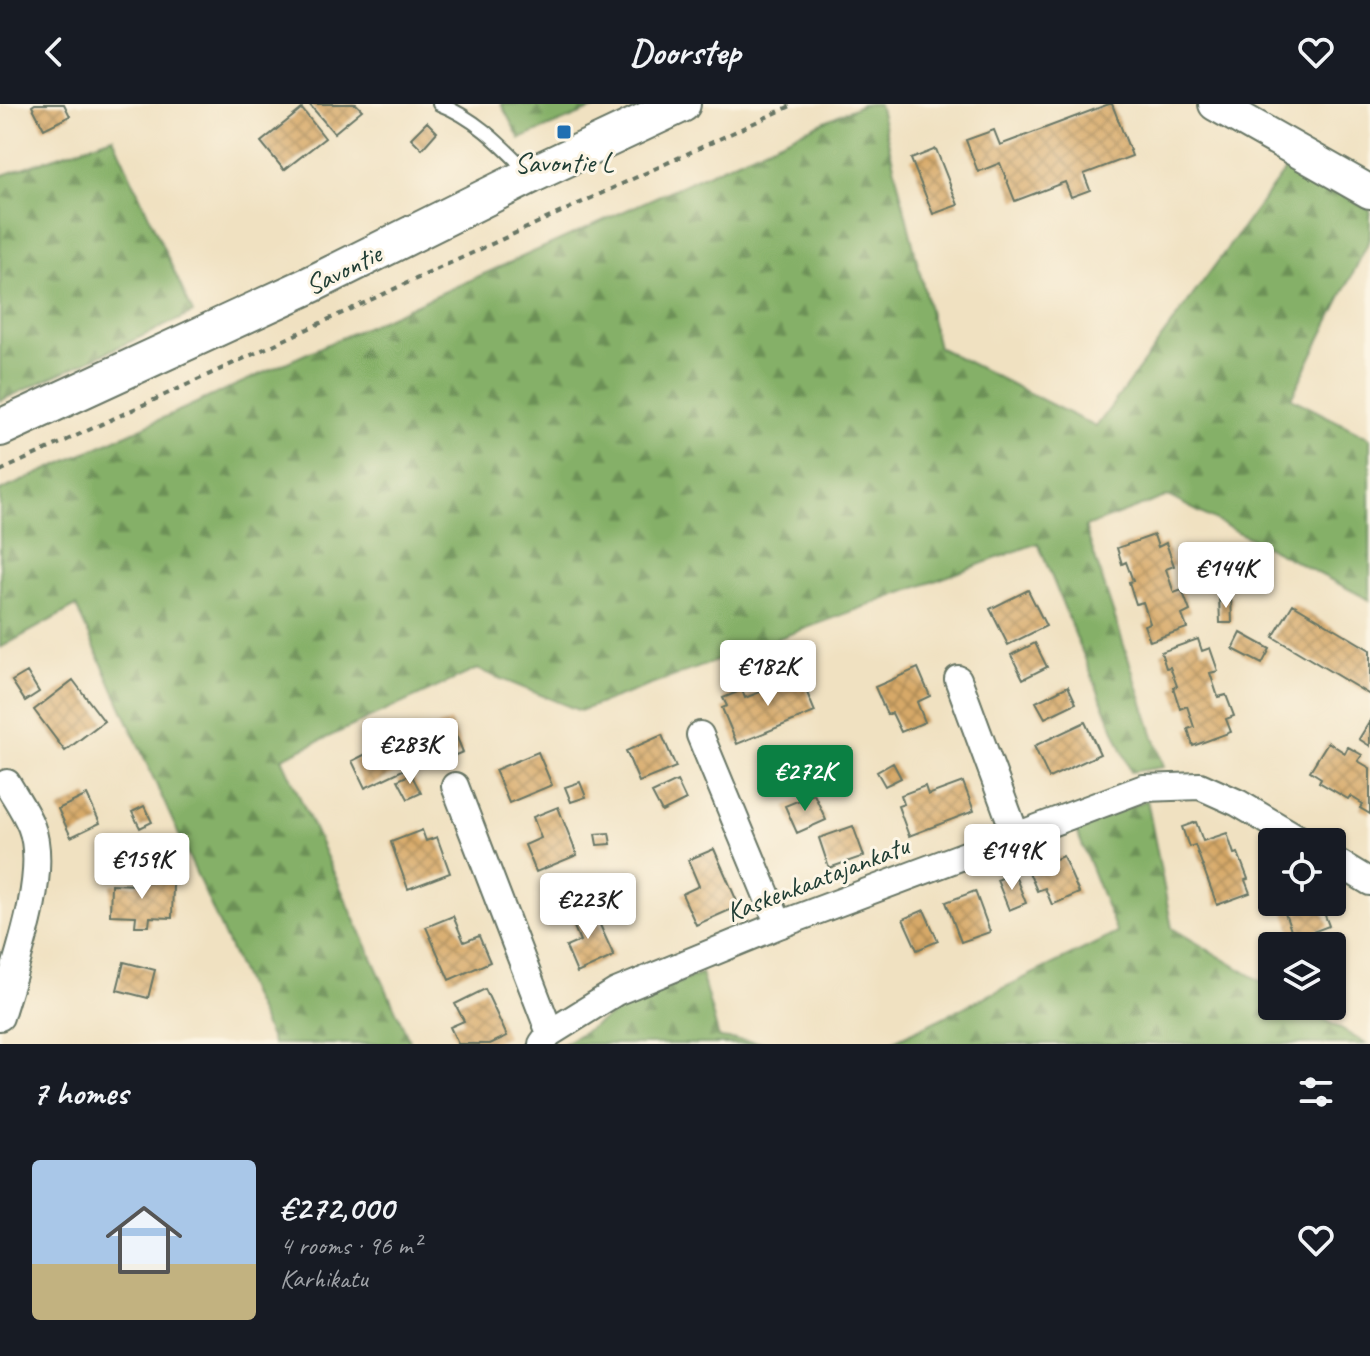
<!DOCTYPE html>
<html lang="en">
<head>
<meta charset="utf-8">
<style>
  body { margin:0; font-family:Caveat,sans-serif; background:#20242c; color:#f1f3f6; height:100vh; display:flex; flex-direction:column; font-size:30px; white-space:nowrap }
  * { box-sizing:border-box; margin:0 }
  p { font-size:26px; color:#9ea1a6 }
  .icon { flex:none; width:44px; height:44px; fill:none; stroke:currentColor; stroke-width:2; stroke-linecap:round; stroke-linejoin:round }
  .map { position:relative; height:940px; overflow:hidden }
  .drawer { display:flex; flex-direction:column; background:#171b24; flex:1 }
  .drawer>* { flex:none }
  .buttons { position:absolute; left:1258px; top:724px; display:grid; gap:16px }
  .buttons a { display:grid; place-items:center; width:88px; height:88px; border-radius:8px; background:#171b24; box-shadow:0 2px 6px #0004; font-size:40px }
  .price { position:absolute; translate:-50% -68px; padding:0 18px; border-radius:8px; background:#fff; color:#222; font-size:26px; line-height:52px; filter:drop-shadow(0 2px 4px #0008) }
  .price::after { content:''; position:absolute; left:50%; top:48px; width:24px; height:18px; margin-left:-12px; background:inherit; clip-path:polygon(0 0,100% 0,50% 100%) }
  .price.active { background:#0b8043; color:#fff }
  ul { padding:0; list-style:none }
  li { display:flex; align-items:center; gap:24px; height:200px; padding:0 32px }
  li+li { border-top:2px solid #363941 }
  li span { display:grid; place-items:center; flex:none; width:224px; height:160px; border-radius:8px; color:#555 }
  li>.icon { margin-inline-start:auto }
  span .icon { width:96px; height:96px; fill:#fffc; stroke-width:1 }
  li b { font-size:34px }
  h2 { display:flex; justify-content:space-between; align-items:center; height:96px; padding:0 32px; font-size:34px }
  header { display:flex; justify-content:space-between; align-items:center; height:104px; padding:0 32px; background:#171b24; font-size:36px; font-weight:700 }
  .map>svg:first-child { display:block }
</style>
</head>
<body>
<header><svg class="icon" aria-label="back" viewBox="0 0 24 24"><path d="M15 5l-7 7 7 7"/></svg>Doorstep<svg class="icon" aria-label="heart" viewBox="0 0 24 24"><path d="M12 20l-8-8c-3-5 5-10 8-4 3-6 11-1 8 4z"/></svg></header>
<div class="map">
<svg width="1370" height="940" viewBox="0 0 1370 940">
  <defs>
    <pattern id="forest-firs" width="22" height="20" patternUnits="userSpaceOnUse" patternTransform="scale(2)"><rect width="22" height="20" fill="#85b067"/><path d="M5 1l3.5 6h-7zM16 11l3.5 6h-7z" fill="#6c9056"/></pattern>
    <pattern id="building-cross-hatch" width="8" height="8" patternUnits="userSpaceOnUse" patternTransform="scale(2)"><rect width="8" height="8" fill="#d7a968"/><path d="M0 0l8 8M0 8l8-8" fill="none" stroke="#ae8b56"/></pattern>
  </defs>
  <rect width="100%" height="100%" fill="#fcf5e5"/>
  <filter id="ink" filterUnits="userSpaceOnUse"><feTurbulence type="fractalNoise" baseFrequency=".0125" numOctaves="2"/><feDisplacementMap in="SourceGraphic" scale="16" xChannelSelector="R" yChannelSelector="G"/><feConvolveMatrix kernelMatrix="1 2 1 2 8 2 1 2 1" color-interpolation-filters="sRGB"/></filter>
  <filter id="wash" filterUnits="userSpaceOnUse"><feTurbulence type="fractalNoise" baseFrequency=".006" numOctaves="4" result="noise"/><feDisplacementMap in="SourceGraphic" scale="32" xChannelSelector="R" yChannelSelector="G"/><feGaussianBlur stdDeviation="1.8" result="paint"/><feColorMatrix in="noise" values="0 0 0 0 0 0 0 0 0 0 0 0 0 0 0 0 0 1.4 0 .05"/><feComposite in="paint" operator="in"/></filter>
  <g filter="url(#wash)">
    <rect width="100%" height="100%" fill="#f0e1c1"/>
    <!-- forest -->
    <path fill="url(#forest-firs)" stroke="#52764e" stroke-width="2" d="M501 0H605L520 35Z
      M863 0H879L938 243 1096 323 1288 62 1370 106V135L1291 294 1370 334V496L1168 392 1085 423 1164 663 1131 668 1038 439 580 607 477 565 282 654 411 940H273L76 502 0 544V387Z
      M113 33 193 209 0 297V72Z
      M1147 696 1172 824 1272 884V902H1302L1366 940H888L1117 829 1076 725Z
      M701 869 719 934 776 940H563L627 902Z"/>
    <g id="blocks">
      <!-- building -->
      <path fill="url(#building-cross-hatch)" d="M35 0H64L70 12 44 25 32 2Z
        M309 0H356L362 6 334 29Z
        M1109 0H1112L1132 52 1084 70 1090 86 1071 93 1065 78 1015 97 1000 59 978 68 966 36 994 26 1000 41Z
        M302 5 325 34 284 66 261 38Z
        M427 18 437 28 422 45 411 34Z
        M936 45 958 101 933 110 911 55Z
        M1154 431 1158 443 1166 439 1174 462 1166 465 1174 489 1182 486 1190 507 1182 511 1187 524 1150 537 1144 521 1150 519 1143 498 1136 500 1129 478 1133 477 1126 458 1122 460 1117 444Z
        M1028 486 1046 522 1008 541 990 505Z
        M1231 492 1232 519H1220L1219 493Z
        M1293 500 1370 546V591L1273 533Z
        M1241 529 1270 545 1262 560 1233 545Z
        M1198 535 1202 547 1210 544 1218 567 1210 569 1218 593 1226 591 1234 612 1226 615 1231 628 1193 642 1188 625 1194 623 1187 602 1180 605 1173 583 1177 582 1170 563 1166 564 1161 548Z
        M1035 539 1047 563 1023 575 1011 551Z
        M796 562 815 608 737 640 722 604 727 602 723 594 742 586 745 594 785 578 781 568Z
        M918 564 930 592 917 598 925 618 901 628 892 609 887 611 875 583Z
        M27 568 39 588 25 597 12 577Z
        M73 576 104 617 65 647 34 606Z
        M1068 582 1076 599 1045 614 1036 598Z
        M450 617 463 648 446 655 433 624Z
        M1370 617V642L1359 635Z
        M1085 618 1100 650 1049 674 1034 642Z
        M662 631 676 663 639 678 626 647Z
        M394 636 407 664 365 684 352 657Z
        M1328 638 1345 649 1348 643 1362 651 1358 657 1370 664V710L1360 704 1363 700 1350 692 1348 695 1319 678 1321 674 1310 667Z
        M538 648 552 681 509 699 495 666Z
        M893 659 901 674 885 682 877 668Z
        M411 670 421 689 408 695 398 676Z
        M677 677 686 696 662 708 652 689Z
        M580 678 586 693 571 698 565 683Z
        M963 678 974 707 909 732 898 702 904 700 901 691 925 682 928 691Z
        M814 690 826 716 797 729 785 702Z
        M87 691 100 719 71 733 58 705Z
        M144 702 152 718 140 724 132 708Z
        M558 703 577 751 536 768 525 741 541 734 533 713Z
        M1196 718 1203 737 1227 729 1234 750 1238 749 1248 775 1245 776 1250 789 1217 801 1195 741 1189 743 1182 723Z
        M853 722 864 752 829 764 819 734Z
        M422 726 426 737 437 733 450 769 408 785 391 738Z
        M609 729 611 740 597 741 595 730Z
        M714 745 739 802 696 821 682 790 699 782 688 756Z
        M1063 752 1079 789 1052 801 1045 784 1037 787 1028 766Z
        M1014 769 1026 799 1009 806 997 776Z
        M137 777 173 779 172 814 150 813 149 822H135L136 812 110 811 111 780 137 781Z
        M975 787 990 828 961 838 946 798Z
        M1281 798H1320L1329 822 1294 835Z
        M591 801 614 852 577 869 566 843 580 837 569 811Z
        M924 806 938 837 917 846 903 815Z
        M453 812 464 838 479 832 490 858 449 876 426 823Z
        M124 858 155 866 148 894 117 886Z
        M485 885 507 932 490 940H458L450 923 464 917 455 900Z"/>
    </g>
  </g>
  <g filter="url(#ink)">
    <use href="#blocks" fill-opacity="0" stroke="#687665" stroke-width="2"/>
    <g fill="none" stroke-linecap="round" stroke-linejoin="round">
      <defs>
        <path id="service" d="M439 0C476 14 502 42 529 69"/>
        <path id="minor" d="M958 575 1016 732
          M700 631 779 821
          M455 682 550 929
          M1332 755 1370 778
          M0 913C14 864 50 770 31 722 25 707 15 693 7 679
          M542 940 550 929 616 888 779 821 1144 684 1200 682 1238 699 1304 738"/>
        <path id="tertiary" d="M1215 0 1370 88"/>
        <path id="secondary" d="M0 324 312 180 531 71 682 0"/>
      </defs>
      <!-- service casing -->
      <use href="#service" stroke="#687665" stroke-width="16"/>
      <!-- minor casing -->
      <use href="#minor" stroke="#687665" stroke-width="30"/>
      <!-- tertiary casing -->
      <use href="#tertiary" stroke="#687665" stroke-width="36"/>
      <!-- secondary casing -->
      <use href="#secondary" stroke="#687665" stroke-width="40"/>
      <!-- path -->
      <path stroke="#687665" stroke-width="4" stroke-dasharray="6 6" stroke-linecap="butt" d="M0 367 795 0"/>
      <!-- service -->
      <use href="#service" stroke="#fff" stroke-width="12"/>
      <!-- minor -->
      <use href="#minor" stroke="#fff" stroke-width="26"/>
      <!-- tertiary -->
      <use href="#tertiary" stroke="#fff" stroke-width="32"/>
      <!-- secondary -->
      <use href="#secondary" stroke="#fff" stroke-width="36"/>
    </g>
  </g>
  <!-- markers -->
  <rect fill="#1f6fb2" stroke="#fcf5e5" stroke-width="3" x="556" y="20" width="16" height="16" rx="4"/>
  <g text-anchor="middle" stroke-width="6" stroke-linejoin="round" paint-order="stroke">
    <!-- poi labels -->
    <g font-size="28" fill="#1f3d34" stroke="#fcf5e5">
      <text x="564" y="68">Savontie L</text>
    </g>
    <!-- street labels -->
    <g font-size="28" fill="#1f3d34" stroke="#fcf5e5">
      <text transform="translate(343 165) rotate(-26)" y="10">Savontie</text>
      <text transform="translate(817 774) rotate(-21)" y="10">Kaskenkaatajankatu</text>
    </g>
  </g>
</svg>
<div class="buttons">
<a><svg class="icon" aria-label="locate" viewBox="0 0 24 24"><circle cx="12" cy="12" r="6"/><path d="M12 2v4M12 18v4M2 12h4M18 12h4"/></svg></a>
<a><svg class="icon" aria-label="layers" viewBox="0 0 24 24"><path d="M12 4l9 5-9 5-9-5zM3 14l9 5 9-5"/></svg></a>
</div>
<b class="price" style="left:1226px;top:506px">€144K</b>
<b class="price" style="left:768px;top:604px">€182K</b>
<b class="price" style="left:410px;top:682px">€283K</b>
<b class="price active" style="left:805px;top:709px">€272K</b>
<b class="price" style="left:1012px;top:788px">€149K</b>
<b class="price" style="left:142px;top:797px">€159K</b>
<b class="price" style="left:588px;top:837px">€223K</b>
</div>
<section class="drawer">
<h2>7 homes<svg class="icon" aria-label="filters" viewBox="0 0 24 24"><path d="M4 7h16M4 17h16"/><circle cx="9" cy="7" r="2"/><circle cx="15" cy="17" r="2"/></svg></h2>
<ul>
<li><span style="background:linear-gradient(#a9c7e8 65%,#c2b280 0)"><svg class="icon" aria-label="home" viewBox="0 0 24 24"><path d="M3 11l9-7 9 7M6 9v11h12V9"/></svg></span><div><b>€272,000</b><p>4 rooms · 96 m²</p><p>Karhikatu</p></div><svg class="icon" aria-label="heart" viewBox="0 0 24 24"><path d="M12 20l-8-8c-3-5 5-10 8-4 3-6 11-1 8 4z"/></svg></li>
</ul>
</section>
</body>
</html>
